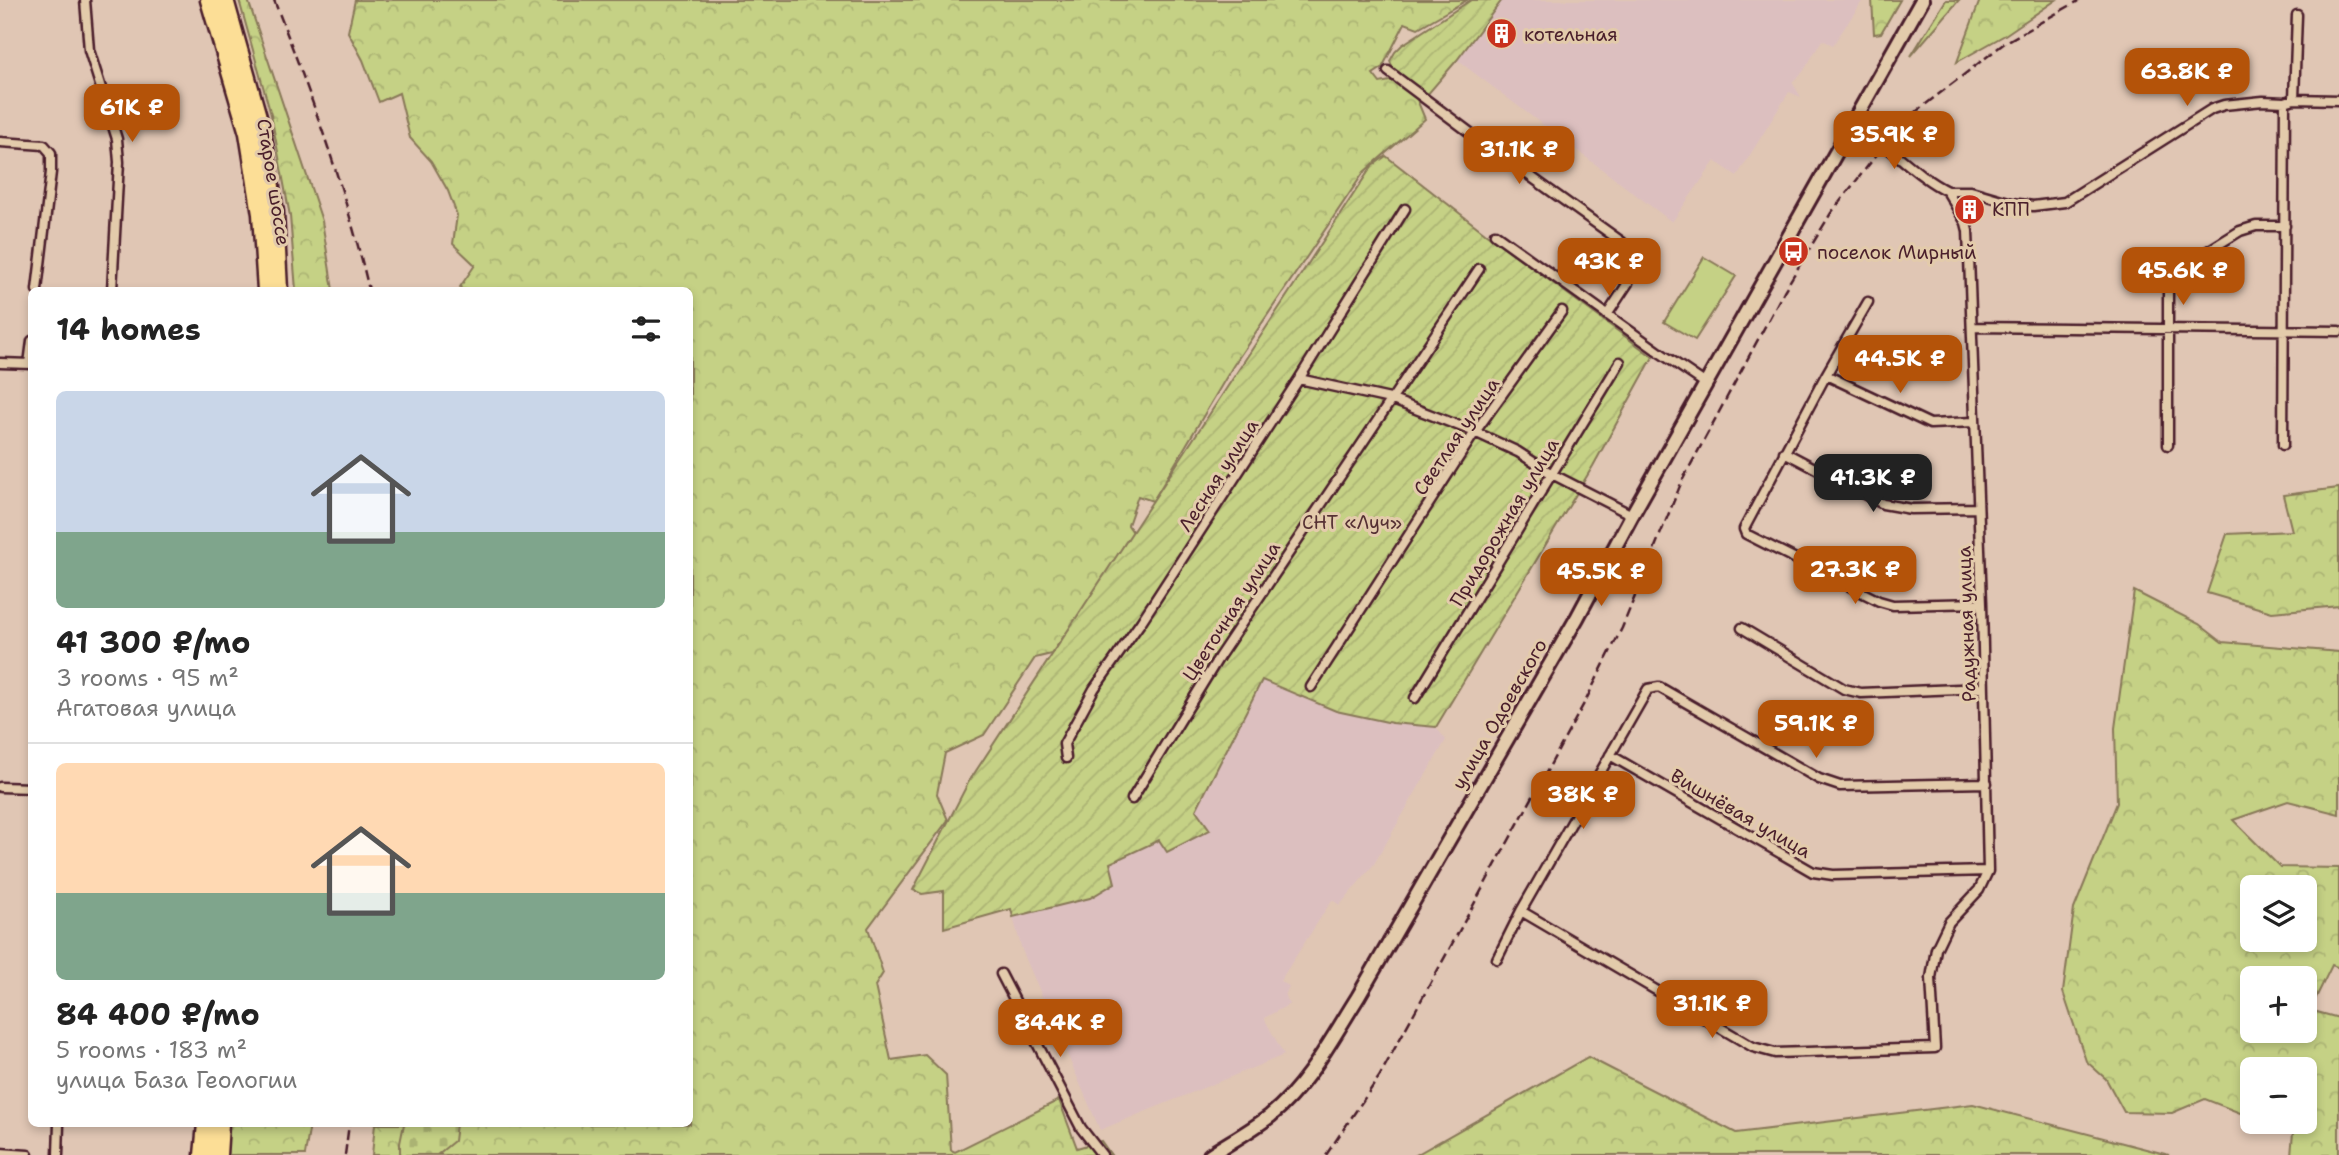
<!DOCTYPE html>
<html lang="en">
<head>
<meta charset="utf-8">
<style>
  body { margin:0; font-family:"Shantell Sans",sans-serif; background:#f2f2f2; color:#222; height:100vh; display:flex; flex-direction:column; font-size:26px; white-space:nowrap }
  * { box-sizing:border-box; margin:0 }
  p { font-size:23px; color:#767676 }
  .icon { flex:none; width:38px; height:38px; fill:none; stroke:currentColor; stroke-width:2; stroke-linecap:round; stroke-linejoin:round }
  .map { position:relative; flex:1; overflow:hidden }
  .side { position:absolute; left:28px; top:287px; width:665px; height:840px; display:flex; flex-direction:column; background:#fff; border-radius:10px; box-shadow:0 4px 10px #0003 }
  .side>* { flex:none }
  .buttons { position:absolute; left:2240px; top:875px; display:grid; gap:14px }
  .buttons a { display:grid; place-items:center; width:77px; height:77px; border-radius:10px; background:#fff; box-shadow:0 4px 10px #0003; font-size:35px }
  .price { position:absolute; translate:-50% -60px; padding:0 16px; border-radius:14px; background:#b45309; color:#fff; font-size:23px; line-height:46px; filter:drop-shadow(0 2px 4px #0008) }
  .price::after { content:''; position:absolute; left:50%; top:42px; width:21px; height:16px; margin-left:-10px; background:inherit; clip-path:polygon(0 0,100% 0,50% 100%) }
  .price.selected { background:#222; color:#fff }
  ul { padding:0; list-style:none }
  li { display:grid; align-content:center; gap:14px; height:371px; padding:0 28px }
  li+li { border-top:2px solid #e0e0e0 }
  li span { display:grid; place-items:center; height:217px; border-radius:10px; color:#555 }
  li>.icon { margin-inline-start:auto }
  span .icon { width:126px; height:126px; fill:#fffc; stroke-width:1 }
  li b { font-size:30px }
  h2 { display:flex; justify-content:space-between; align-items:center; height:84px; padding:0 28px; font-size:30px }
  .map>svg:first-child { display:block }
</style>
</head>
<body>
<div class="map">
<svg width="2339" height="1155" viewBox="0 0 2339 1155">
  <defs>
    <pattern id="forest-crowns" width="20" height="18" patternUnits="userSpaceOnUse" patternTransform="scale(1.75)"><rect width="20" height="18" fill="#c5d185"/><path d="M2 6a3 3 0 1 1 6 0M12 15a3 3 0 1 1 6 0" fill="none" stroke="#abb373"/></pattern>
    <pattern id="cemetery-stones" width="16" height="16" patternUnits="userSpaceOnUse" patternTransform="scale(1.75)"><rect width="16" height="16" fill="#c5d185"/><path d="M2 7V4a2 2 0 0 1 4 0v3zM10 15v-3a2 2 0 0 1 4 0v3z" fill="#abb373"/></pattern>
    <pattern id="garden-furrows" width="10" height="10" patternUnits="userSpaceOnUse" patternTransform="scale(1.75)"><rect width="10" height="10" fill="#c5d185"/><path d="M-1 1l2-2M0 10L10 0M9 11l2-2" fill="none" stroke="#abb373"/></pattern>
  </defs>
  <rect width="100%" height="100%" fill="#e0c6b4"/>
  <filter id="ink" filterUnits="userSpaceOnUse"><feTurbulence type="fractalNoise" baseFrequency=".0143" numOctaves="2"/><feDisplacementMap in="SourceGraphic" scale="14" xChannelSelector="R" yChannelSelector="G"/><feConvolveMatrix kernelMatrix="1 2 1 2 8 2 1 2 1" color-interpolation-filters="sRGB"/></filter>
  <g filter="url(#ink)">
    <!-- built -->
    <path fill="#dcbfbf" d="M1502 0H1863L1833 45 1822 40 1803 72 1792 82 1801 97 1789 92 1737 176 1715 161 1672 222 1457 60Z
      M1262 680 1336 711 1392 723 1436 727 1446 740 1374 864 1340 905 1332 900 1280 981 1289 986 1285 996 1290 1004 1264 1018 1284 1055 1100 1130 1022 950 1013 917 1090 898 1109 863 1159 839 1210 830 1195 810Z"/>
    <!-- forest -->
    <path fill="url(#forest-crowns)" stroke="#887858" stroke-width="2" fill-rule="evenodd" d="M239 0H248L322 221 333 290H296L290 216 271 115Z
      M355 0H1467L1418 28 1405 23 1382 68 1373 74 1380 83 1395 80 1416 97 1425 119 1364 172 1233 366 1153 501 1138 496 1128 525 1137 538 1051 654 1035 658 984 735 945 753 937 794 948 820 868 928 883 973 875 986 891 1060 925 1055 946 1075 951 1150 955 1152 1059 1100 1077 1148 1101 1141 1111 1155H372L375 1124H690V290H462L460 287 475 265 453 244 457 215 448 191 431 161 410 138 399 93 379 102 363 60 348 32Z
      M1872 0H1900L1881 33 1874 34Z
      M1946 0H1959L1911 56Z
      M1980 0H2056L2005 35 1957 62Z
      M2339 488V606L2272 612 2207 593 2227 534 2292 531 2283 495Z
      M2134 591 2199 624 2222 642 2339 652V814L2288 801 2233 820 2280 867 2339 868V968L2332 965 2310 1010 2339 1018V1155H2291L2294 1122H2305V1069H2252V1110L2240 1113 2205 1099 2172 1113 2124 1112 2106 1079 2086 1061 2063 992 2074 909 2117 803 2115 728ZM2252 887H2305V940H2252ZM2305 978V1031H2252V978Z
      M1588 1057 1736 1133 1973 1104 2169 1155H1416Z
      M229 1124H310L305 1155H226Z"/>
    <!-- cemetery -->
    <path fill="url(#cemetery-stones)" stroke="#887858" stroke-width="2" d="M404 1124H456L454 1141 437 1155H400V1143Z"/>
    <!-- park -->
    <path fill="#c5d185" stroke="#887858" stroke-width="2" d="M1704 257 1736 276 1695 340 1664 322Z"/>
    <!-- garden -->
    <path fill="url(#garden-furrows)" stroke="#887858" stroke-width="2" d="M1471 0H1502L1457 60 1427 95 1393 69 1390 61 1395 52 1402 45Z
      M1386 156 1485 233 1653 357 1593 466 1436 727 1392 723 1336 711 1262 680 1196 810 1210 830 1167 852 1159 840 1110 863 1115 883 1090 898 1013 917 1011 909 944 928V891L922 894 913 890 968 783 1372 166Z"/>
    <g fill="none" stroke-linecap="round" stroke-linejoin="round">
      <defs>
        <path id="street" d="M85 0 89 50 117 139 119 162 112 290
          M1388 71 1484 143 1622 242 1612 269 1628 283 1607 315
          M2294 99 2297 15
          M1852 125C1888 141 1912 174 1947 191
          M0 142 44 145 51 153V172L37 290
          M1495 234 1662 354 1706 384
          M1868 302 1826 375 1744 529 1746 534 1879 601 1893 605 1982 603
          M1972 327 2339 331
          M0 363 32 364
          M29 364 32 341
          M1826 375 1930 424 1974 422
          M1299 379 1390 399 1475 432 1518 452 1552 474 1632 515
          M2168 445V282L2171 274 2240 231 2256 226H2285
          M2283 445 2285 102
          M1784 452 1883 504 1911 509 1978 508
          M1742 628 1844 689 1861 693 1983 688
          M1311 687 1475 432 1562 311
          M1415 698 1620 362
          M1610 755 1813 872 1833 875 1988 871
          M1066 758 1064 744 1094 689 1141 622 1299 379 1405 209
          M0 787 32 788
          M1132 799 1219 657 1479 269
          M1521 911 1753 1047 1775 1053 1935 1048 1931 978 1936 949 1949 922 1979 890 1988 871 1982 603 1968 231 1966 223 1947 191H1971L2012 203 2033 206 2065 202 2212 109 2224 105 2263 101 2285 102 2294 99 2339 100
          M1497 959 1521 911 1648 689 1659 687 1819 779 1840 786 1987 783
          M1001 974 1081 1128 1102 1155
          M0 1153 28 1155
          M58 1155 59 1124"/>
        <path id="secondary" d="M1210 1155C1230 1142 1252 1130 1270 1116 1308 1085 1332 1038 1358 997L1577 618 1632 515 1922 0"/>
        <path id="highway" d="M209 0 248 133 261 214 266 290
          M225 0 262 131 275 212 279 290
          M203 1155 206 1124
          M218 1155 220 1124"/>
      </defs>
      <!-- street casing -->
      <use href="#street" stroke="#4a1f2b" stroke-width="13"/>
      <!-- secondary casing -->
      <use href="#secondary" stroke="#4a1f2b" stroke-width="18"/>
      <!-- highway casing -->
      <use href="#highway" stroke="#4a1f2b" stroke-width="21"/>
      <!-- street -->
      <use href="#street" stroke="#e3cbab" stroke-width="8"/>
      <!-- secondary -->
      <use href="#secondary" stroke="#e3cbab" stroke-width="12"/>
      <!-- highway -->
      <use href="#highway" stroke="#fcde96" stroke-width="16"/>
      <!-- rail -->
      <path stroke="#4a1f2b" stroke-width="2.5" stroke-dasharray="10 5" stroke-linecap="butt" d="M274 0C311 95 346 191 369 290
        M345 1155 349 1124
        M1326 1155 1379 1077 1587 698 1622 628 1682 481 1784 291 1831 213 1885 144 1917 111 2006 42 2080 0"/>
    </g>
  </g>
  <!-- icons -->
  <defs>
    <symbol id="building-disc" viewBox="-11 -11 22 22"><circle r="9.5" fill="#c8321e" stroke="#e3cbab"/><path d="M-4-6H4V6H1V3H-1V6H-4ZM-2.5-4.3h1.7v1.8h-1.7ZM.8-4.3h1.7v1.8H.8ZM-2.5-1h1.7V.8h-1.7ZM.8-1h1.7V.8H.8Z" fill="#fff"/></symbol>
    <symbol id="bus-disc" viewBox="-11 -11 22 22"><circle r="9.5" fill="#c8321e" stroke="#e3cbab"/><path d="M-5-6H5V4H4V6H2V4H-2V6H-4V4H-5ZM-3.5-4V0h7V-4ZM-3.5 1.2v1.5H-2V1.2ZM2 1.2v1.5H3.5V1.2Z" fill="#fff"/></symbol>
  </defs>
  <g fill-rule="evenodd">
    <use href="#building-disc" x="1484" y="16" width="35" height="35"/>
    <use href="#building-disc" x="1952" y="192" width="35" height="35"/>
    <use href="#bus-disc" x="1776" y="234" width="35" height="35"/>
  </g>
  <g text-anchor="middle" stroke-width="6" stroke-linejoin="round" paint-order="stroke">
    <!-- poi labels -->
    <g font-size="19" fill="#4a1f2b" stroke="#e3cbab" text-anchor="start">
      <text x="1524" y="41">котельная</text>
      <text x="1992" y="216">КПП</text>
      <text x="1817" y="259">поселок Мирный</text>
    </g>
    <!-- street labels -->
    <g font-size="19" fill="#4a1f2b" stroke="#e3cbab">
      <text transform="translate(274 182) rotate(81)" y="7">Старое шоссе</text>
      <text transform="translate(1456 436) rotate(-56)" y="7">Светлая улица</text>
      <text transform="translate(1218 475) rotate(-57)" y="7">Лесная улица</text>
      <text transform="translate(1504 522) rotate(-59)" y="7">Придорожная улица</text>
      <text transform="translate(1231 611) rotate(-57)" y="7">Цветочная улица</text>
      <text transform="translate(1966 624) rotate(-92)" y="7">Радужная улица</text>
      <text transform="translate(1499 714) rotate(-60)" y="7">улица Одоевского</text>
      <text transform="translate(1741 813) rotate(30)" y="7">Вишнёвая улица</text>
    </g>
    <!-- park labels -->
    <g font-size="19" fill="#563134" stroke="#e3cbab">
      <text x="1352" y="529">СНТ «Луч»</text>
    </g>
  </g>
</svg>
<div class="buttons">
<a><svg class="icon" aria-label="layers" viewBox="0 0 24 24"><path d="M12 4l9 5-9 5-9-5zM3 14l9 5 9-5"/></svg></a>
<a>+</a>
<a>−</a>
</div>
<b class="price" style="left:2187px;top:108px">63.8K ₽</b>
<b class="price" style="left:132px;top:144px">61K ₽</b>
<b class="price" style="left:1894px;top:171px">35.9K ₽</b>
<b class="price" style="left:1519px;top:186px">31.1K ₽</b>
<b class="price" style="left:1609px;top:298px">43K ₽</b>
<b class="price" style="left:2183px;top:307px">45.6K ₽</b>
<b class="price" style="left:1900px;top:395px">44.5K ₽</b>
<b class="price selected" style="left:1873px;top:514px">41.3K ₽</b>
<b class="price" style="left:1855px;top:606px">27.3K ₽</b>
<b class="price" style="left:1601px;top:608px">45.5K ₽</b>
<b class="price" style="left:1816px;top:760px">59.1K ₽</b>
<b class="price" style="left:1583px;top:831px">38K ₽</b>
<b class="price" style="left:1712px;top:1040px">31.1K ₽</b>
<b class="price" style="left:1060px;top:1059px">84.4K ₽</b>
<section class="side">
<h2>14 homes<svg class="icon" aria-label="filters" viewBox="0 0 24 24"><path d="M4 7h16M4 17h16"/><circle cx="9" cy="7" r="2"/><circle cx="15" cy="17" r="2"/></svg></h2>
<ul>
<li><span style="background:linear-gradient(#c9d6e8 65%,#7fa58c 0)"><svg class="icon" aria-label="home" viewBox="0 0 24 24"><path d="M3 11l9-7 9 7M6 9v11h12V9"/></svg></span><div><b>41 300 ₽/mo</b><p>3 rooms · 95 m²</p><p>Агатовая улица</p></div></li>
<li><span style="background:linear-gradient(#ffd9b3 60%,#7fa58c 0)"><svg class="icon" aria-label="home" viewBox="0 0 24 24"><path d="M3 11l9-7 9 7M6 9v11h12V9"/></svg></span><div><b>84 400 ₽/mo</b><p>5 rooms · 183 m²</p><p>улица База Геологии</p></div></li>
</ul>
</section>
</div>
</body>
</html>
